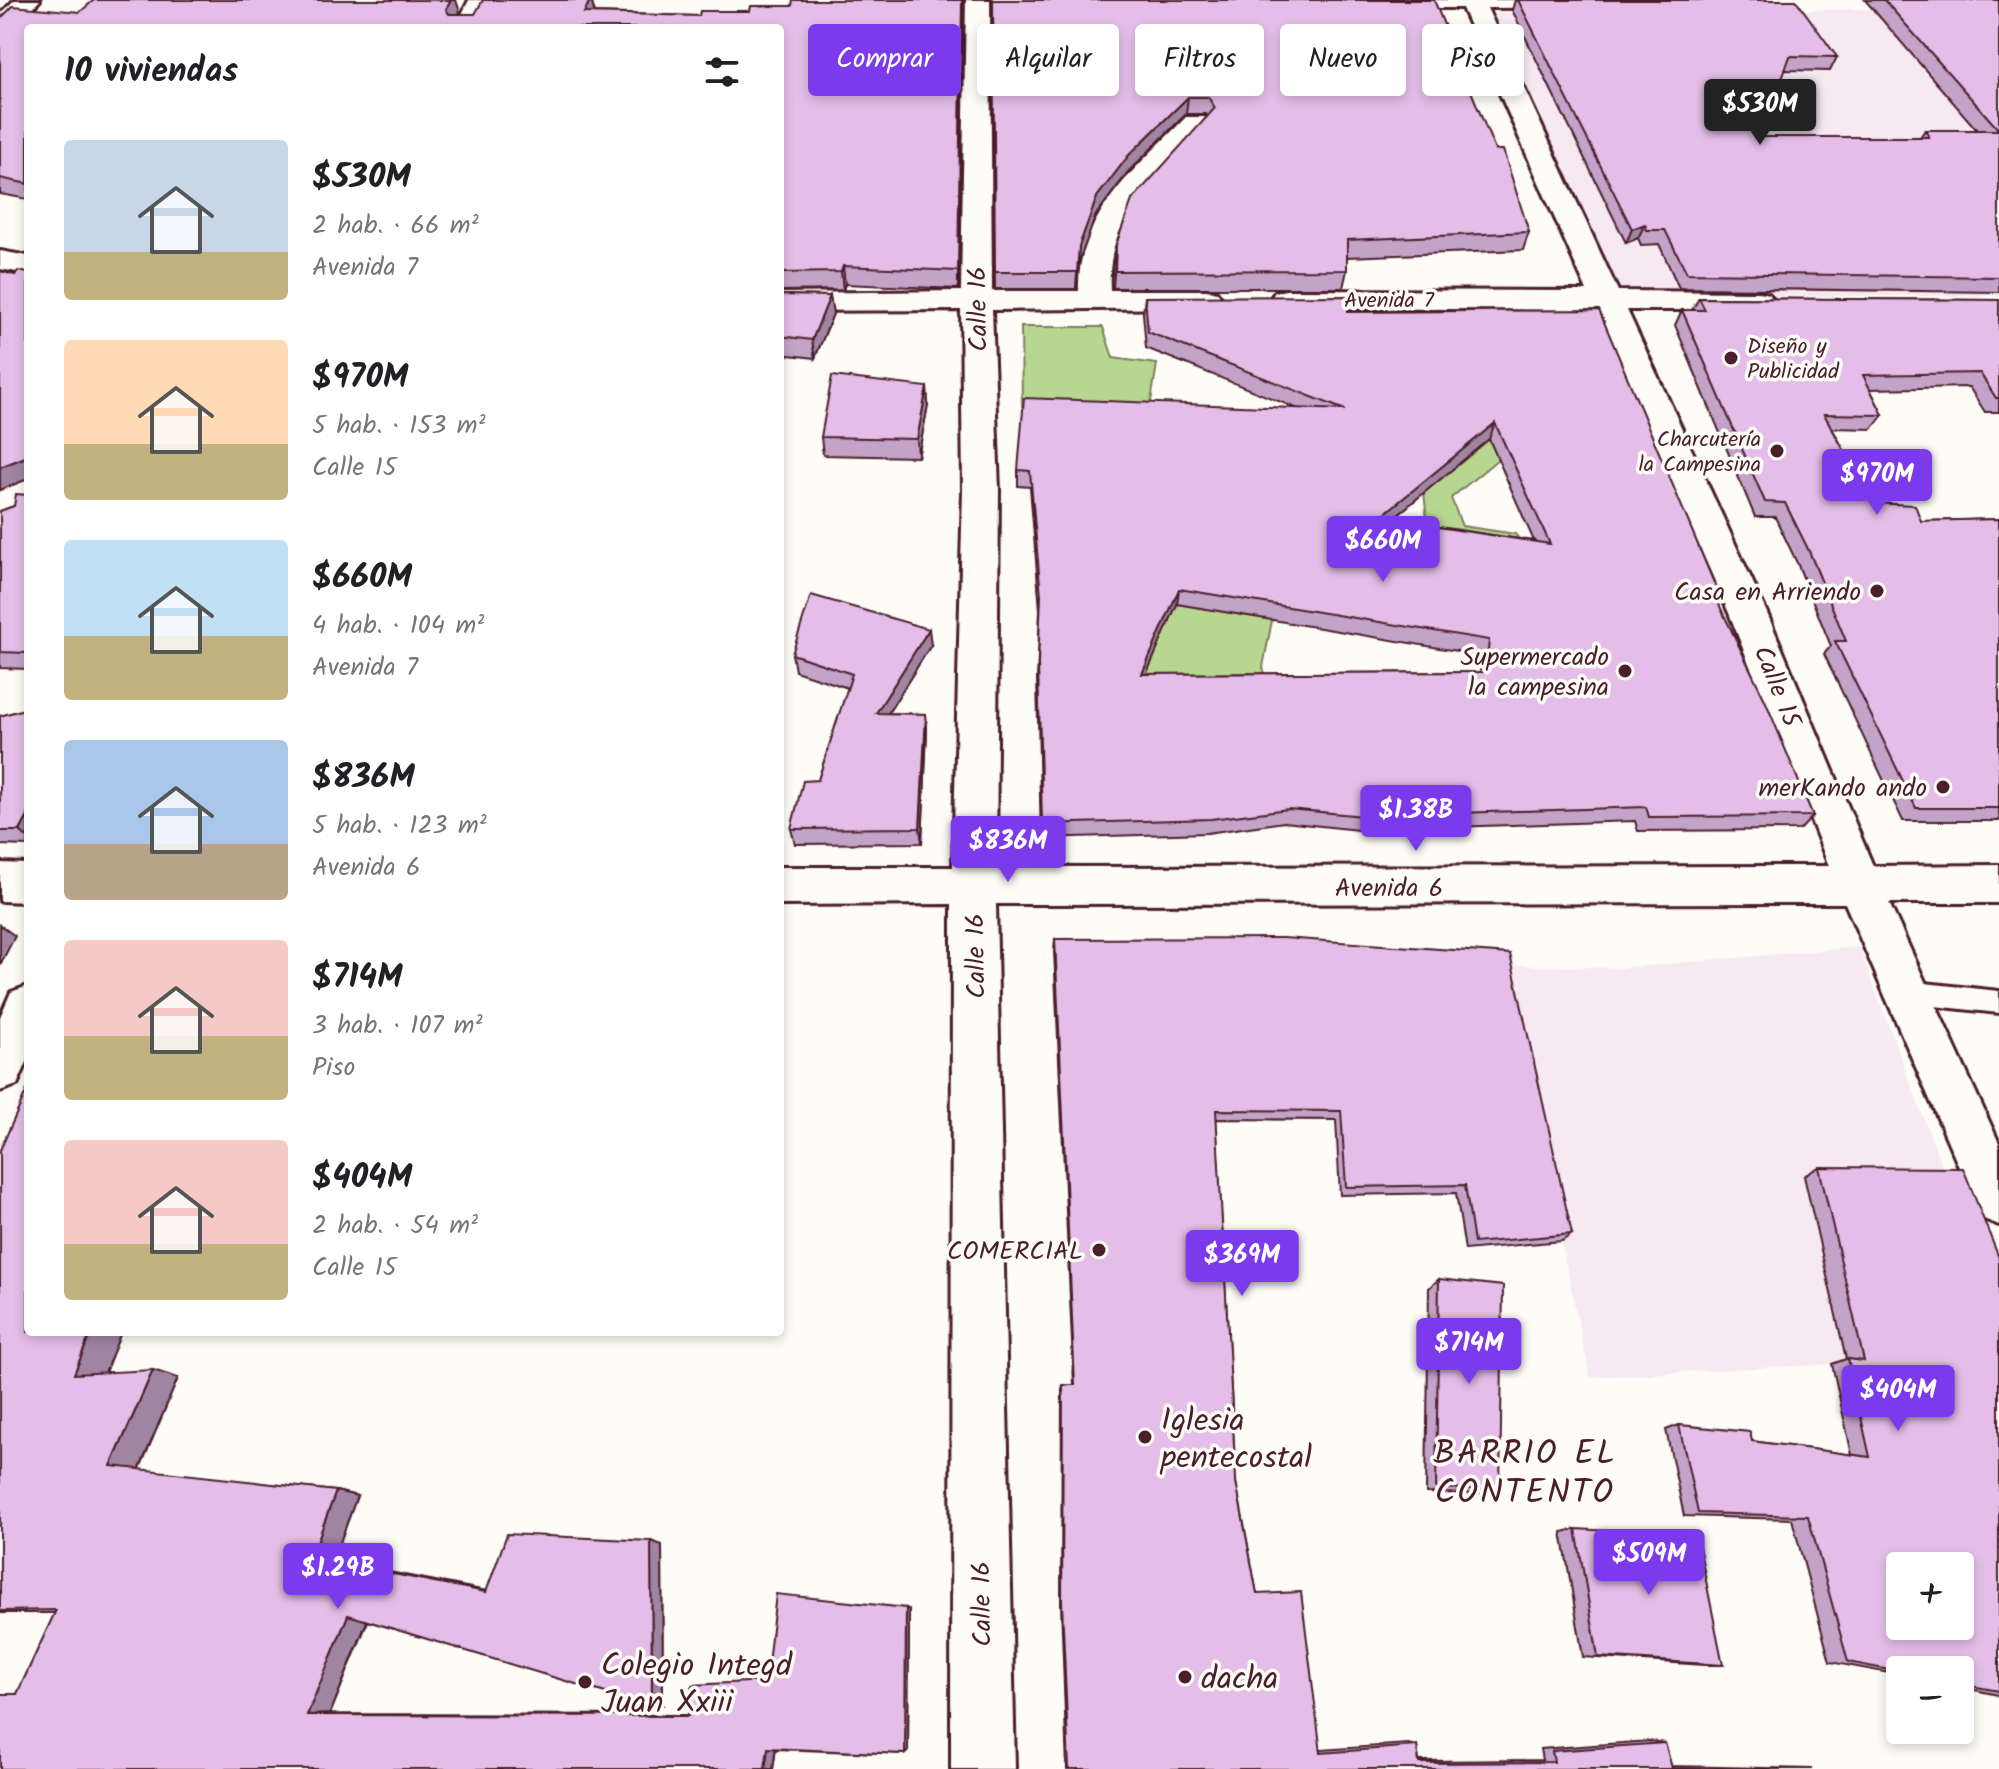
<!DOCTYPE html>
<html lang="es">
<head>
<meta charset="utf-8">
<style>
  body { margin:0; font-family:Kalam,sans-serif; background:#f2f2f2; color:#202124; height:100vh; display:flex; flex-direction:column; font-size:30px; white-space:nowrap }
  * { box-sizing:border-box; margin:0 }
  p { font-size:26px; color:#757577 }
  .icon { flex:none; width:44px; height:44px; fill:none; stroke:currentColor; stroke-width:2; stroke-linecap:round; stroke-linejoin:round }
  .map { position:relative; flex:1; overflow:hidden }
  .details { position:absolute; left:24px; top:24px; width:760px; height:1312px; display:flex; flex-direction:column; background:#fff; border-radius:8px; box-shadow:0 4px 12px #0003 }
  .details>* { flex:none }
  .top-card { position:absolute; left:808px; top:24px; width:760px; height:72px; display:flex; gap:16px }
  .fabs { position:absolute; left:1886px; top:1552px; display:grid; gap:16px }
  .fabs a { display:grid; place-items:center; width:88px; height:88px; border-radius:8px; background:#fff; box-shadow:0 4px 12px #0003; font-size:40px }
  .price { position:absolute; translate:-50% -68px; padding:0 18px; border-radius:8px; background:#7c3aed; color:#fff; font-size:26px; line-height:52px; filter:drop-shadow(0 2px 4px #0008) }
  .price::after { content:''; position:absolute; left:50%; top:48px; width:24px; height:18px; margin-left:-12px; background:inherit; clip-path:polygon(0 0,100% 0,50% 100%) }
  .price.active { background:#222; color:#fff }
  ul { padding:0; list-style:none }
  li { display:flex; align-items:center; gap:24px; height:200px; padding:0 40px }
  li span { display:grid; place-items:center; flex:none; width:224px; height:160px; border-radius:8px; color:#555 }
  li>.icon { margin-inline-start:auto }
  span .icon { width:96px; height:96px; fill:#fffc; stroke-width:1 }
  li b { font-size:34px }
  h2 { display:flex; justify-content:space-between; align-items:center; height:96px; padding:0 40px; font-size:34px }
  .pill { padding:0 28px; border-radius:8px; background:#fff; box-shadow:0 4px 12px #0003; font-size:28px; line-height:72px }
  .pill.active { background:#7c3aed; color:#fff }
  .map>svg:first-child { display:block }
</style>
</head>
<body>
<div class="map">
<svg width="1999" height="1769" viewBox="0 0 1999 1769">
  <rect width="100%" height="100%" fill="#fdfcf7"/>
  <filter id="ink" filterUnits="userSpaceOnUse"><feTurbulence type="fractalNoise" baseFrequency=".0125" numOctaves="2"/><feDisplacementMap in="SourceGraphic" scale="16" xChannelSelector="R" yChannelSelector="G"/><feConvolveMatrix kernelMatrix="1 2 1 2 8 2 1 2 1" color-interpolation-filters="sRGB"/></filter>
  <g filter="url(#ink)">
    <!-- built -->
    <path fill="#f6e9f2" d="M1999 8V296H1623L1485 13Z
      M1859 947 1946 1177 1884 1371 1832 1364 1590 1377 1502 965 1622 968Z"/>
    <!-- green -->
    <path fill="#b7d790" stroke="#807b5e" stroke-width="2" d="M1021 327H1103L1113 358 1157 364 1149 414 1022 406Z
      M1397 407 1554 459H1498L1451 498 1462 526 1515 534 1527 549 1429 540 1424 492Z
      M1177 604 1272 620 1263 667 1269 688 1124 689Z"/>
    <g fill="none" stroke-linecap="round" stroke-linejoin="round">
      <defs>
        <path id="lane" d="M1906 981 1999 991V1013L1906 1003 1897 1000 1893 992 1897 984Z"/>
        <path id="street" d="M14 0H40L9 34 0 37V15Z
          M469 0H493L481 28H455Z
          M966 0H990L992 291H1079C1076 214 1138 167 1186 117H1206L1210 123C1168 183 1105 205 1110 290H1206L1217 292 1222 299 1217 306 1206 308 992 310 999 490 996 867 1829 866 1729 613 1595 310 1286 308 1275 306 1270 299 1275 292 1286 290 1587 291 1462 8H1373L1364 6 1361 0H1687L1675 7 1487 8 1618 291 1758 292 1769 294 1774 301 1769 308 1758 310H1627L1767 613 1873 866 1999 865V903H1889L1999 1143V1225L1981 1218 1845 903 996 904 1015 1769H951L952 904 780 905V867H953L963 490 961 310 780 311V293L961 291Z
          M0 251 28 256V274L0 269Z
          M0 863 28 864V902L0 901Z
          M28 986V1060L17 1085 0 1091V1017L11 992Z"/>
      </defs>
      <!-- lane casing -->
      <use href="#lane" stroke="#4a1f2b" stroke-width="6"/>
      <!-- street casing -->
      <use href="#street" stroke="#4a1f2b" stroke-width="6"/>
      <!-- lane -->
      <use href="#lane" fill="#fdfcf7" fill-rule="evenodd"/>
      <!-- street -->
      <use href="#street" fill="#fdfcf7" fill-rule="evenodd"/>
    </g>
    <!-- wall -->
    <path fill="#c4a3c8" stroke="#4a1f2b" stroke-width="2" fill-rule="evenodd" d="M591 0 595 13 699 16 792 6 962 0 958 289 845 284 843 290 780 291V28H28V199L0 194V19L80 12H460L459 14H475Z
      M993 0 1529 232 1523 250 1347 257V270L1343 288H1113L1116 245 1207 116 1206 114H1186L1128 172 1096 215 1078 264 1076 289H995Z
      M1515 0 1837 57 1830 71 1785 70 1762 137H1920L1925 130H1977L1865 0H1999V292L1679 288 1659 244 1641 245 1638 238 1626 243 1512 10Z
      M780 295 830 296 833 314 815 358 780 354Z
      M1145 297 1348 312 1717 590 1714 594 1813 816 1800 830 1638 831 1635 821 1358 830 1284 822 1207 833 1041 838 1037 679 1040 610 1030 487 1018 486V470L1296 408 1146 348 1143 313ZM1489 439 1534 541 1391 520ZM1177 604 1481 655 1480 672 1146 674Z
      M1699 298 1999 300V412H1985L1969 387 1870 389 1883 415 1872 429 1832 428 1873 503 1921 521 1999 519V821H1903L1824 654 1831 646 1798 565 1775 517H1755L1675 325 1682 310H1692Z
      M927 387 928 405 918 457 823 455 821 437Z
      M28 495V669L0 668V511L14 506Z
      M931 645 888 713 926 714 927 730 922 843 795 844 791 829 818 780 848 688 795 671 792 654Z
      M28 708V846L0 845V716Z
      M1055 939 1572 1234 1562 1241 1465 1250 1456 1193 1340 1195 1336 1120 1216 1119 1236 1482 1257 1594 1321 1750 1408 1744 1417 1746 1419 1761 1542 1760 1540 1749 1650 1741 1665 1743 1671 1766 1812 1769H1067L1061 1604 1062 1390 1063 1385H1074L1054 951Z
      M0 1150 28 1332H121L105 1372 178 1378 139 1470 336 1491 357 1496 333 1561 487 1591 662 1545 663 1705 652 1707 368 1621 330 1714 688 1715 766 1681 906 1608 909 1610 908 1751 905 1754 776 1749 773 1769H0L17 1694 55 1613H0Z
      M1819 1167 1999 1258V1697L1998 1695 1960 1687V1670H1900V1675L1830 1662 1792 1519 1684 1516 1666 1430 1679 1425 1752 1441 1852 1455 1832 1364 1846 1359 1804 1176Z
      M1439 1279 1500 1490 1488 1494 1426 1493 1429 1288Z
      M1576 1529 1723 1665H1705L1583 1657 1562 1532Z"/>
    <!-- shaded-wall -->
    <path fill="#a085a2" stroke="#4a1f2b" stroke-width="2" d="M451 0H456L460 12 452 27 446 9Z
      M590 0H591L595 15 584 13Z
      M962 0 963 16 958 289V271Z
      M1188 97 1186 114 1128 172 1096 215 1078 264 1076 289 1079 246 1097 197 1129 155Z
      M1645 224 1638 238 1626 243 1632 229Z
      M843 266 845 284 843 290 841 272Z
      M830 296 833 314 815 358 812 340Z
      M927 387 928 405 918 457 917 439Z
      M1495 423 1489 439 1374 534 1379 518Z
      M28 456V479L0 490V467Z
      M1179 589 1177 604 1140 689 1142 674Z
      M929 629 931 645 878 729 876 713Z
      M926 714 927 730 922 843 920 828Z
      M28 816V838L20 831Z
      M0 925 15 936 0 965Z
      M91 1332H121L101 1382 74 1374Z
      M153 1370 178 1378 138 1473 111 1466Z
      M336 1491 357 1496 333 1561 311 1558Z
      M651 1541 662 1545 663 1705 652 1707Z
      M906 1608 909 1610 908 1751 905 1754Z
      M348 1615 369 1616 330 1714 307 1715Z
      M776 1745 773 1769H765L768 1748Z"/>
    <!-- building -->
    <path fill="#e4bee8" stroke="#4a1f2b" stroke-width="2" fill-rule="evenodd" d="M94 0H451L446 9 449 14H475L483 0H590L584 13 699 16 700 11H750L751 6H792L793 0H962L958 271 843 266 841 272 780 273V28H28V184L0 178V19L13 6 80 12Z
      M993 0H1434L1495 150H1503L1529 232 1347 240V270L1115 271 1116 245 1132 200 1215 108 1208 97H1188L1129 155 1097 197 1079 246 1077 272H995Z
      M1518 0H1796L1837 57 1790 56 1762 137H1929L1925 130H1999V277L1687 273 1665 230H1647L1645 224 1632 229Z
      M1884 0H1999V130Z
      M0 271 15 275 18 271 28 273V456L0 467Z
      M780 295 830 296 812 340 780 336Z
      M1348 296V312L1599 310 1717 590H1712L1765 700 1813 816 1649 817 1646 807 1364 816 1288 809 1211 819 1042 824 1038 664 1041 596 1030 471 1018 470 1024 398 1345 410 1148 332 1145 297ZM1495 423 1550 544 1379 518ZM1179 589 1489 640 1486 672 1142 674Z
      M1699 298 1999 300V398H1996L1980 373 1863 375 1883 415 1824 414 1873 503 1915 505 1921 521 1999 519V808H1916L1835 641H1846L1809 551 1785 503 1765 502 1682 310H1705Z
      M832 376 927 387 917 439 821 437Z
      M16 494 28 495V653L0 652V511L14 506Z
      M811 595 929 629 876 713 926 714 920 828 791 829 803 781 818 780 852 674 792 654Z
      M28 708V816L20 831H0V716Z
      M1283 938 1510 954 1572 1234 1474 1243 1465 1185 1346 1187 1341 1111 1216 1110 1236 1482 1257 1594 1301 1592 1321 1753 1417 1746 1419 1763 1554 1762 1552 1751 1665 1743 1672 1768 1718 1769H1069L1062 1603 1063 1385H1075L1055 939Z
      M28 1088V1332H91L74 1374 153 1370 111 1466 336 1491 311 1558 486 1592 507 1534 651 1541 652 1707 348 1615 307 1715 688 1716 692 1685 766 1681 776 1594 906 1608 905 1754 768 1748 765 1769H0V1694H17L56 1610 0 1611V1150Z
      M1819 1167 1963 1168 1999 1258V1691L1960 1684V1670H1900V1672L1848 1662 1808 1516 1698 1513 1679 1425 1750 1432 1752 1441 1870 1457 1848 1359 1864 1361ZM1900 1566H1960V1626H1900Z
      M1439 1279 1503 1286 1500 1490 1436 1488Z
      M1576 1529 1697 1536 1723 1665 1598 1657Z"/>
  </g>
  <!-- markers -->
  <g fill="#4a1f2b" stroke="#fdfcf7" stroke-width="3">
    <circle cx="1731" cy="358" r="8"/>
    <circle cx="1777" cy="451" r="8"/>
    <circle cx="1877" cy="591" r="8"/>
    <circle cx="1625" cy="671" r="8"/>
    <circle cx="1943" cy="787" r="8"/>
    <circle cx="1099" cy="1250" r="8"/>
    <circle cx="1145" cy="1437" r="8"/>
    <circle cx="1185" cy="1677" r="8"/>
    <circle cx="585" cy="1682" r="8"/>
  </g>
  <g text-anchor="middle" stroke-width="7" stroke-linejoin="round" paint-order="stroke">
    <!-- far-street labels -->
    <g font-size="22" fill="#4a1f2b" stroke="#fdfcf7">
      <text x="1389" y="307">Avenida 7</text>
    </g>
    <!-- far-poi labels -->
    <g font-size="22" fill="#4a1f2b" stroke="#fdfcf7" text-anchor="start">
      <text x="1747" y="353">Diseño y<tspan x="1747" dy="25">Publicidad</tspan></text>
      <text x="1761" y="446" text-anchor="end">Charcutería<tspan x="1761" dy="25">la Campesina</tspan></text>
    </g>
    <!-- street labels -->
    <g font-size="26" fill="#4a1f2b" stroke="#fdfcf7">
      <text transform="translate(977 309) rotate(-91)" y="9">Calle 16</text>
      <text transform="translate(1778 686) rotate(68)" y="9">Calle 15</text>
      <text x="1389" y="896">Avenida 6</text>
      <text transform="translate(975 956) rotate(-91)" y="9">Calle 16</text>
      <text transform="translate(981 1604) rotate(-91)" y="9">Calle 16</text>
    </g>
    <!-- poi labels -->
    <g font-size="26" fill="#4a1f2b" stroke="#fdfcf7" text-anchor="end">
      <text x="1861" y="600">Casa en Arriendo</text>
      <text x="1609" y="665">Supermercado<tspan x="1609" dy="30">la campesina</tspan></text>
      <text x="1927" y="796">merKando ando</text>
      <text x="1083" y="1259">COMERCIAL</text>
    </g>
    <!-- near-poi labels -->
    <g font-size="32" fill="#4a1f2b" stroke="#fdfcf7" text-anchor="start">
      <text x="1161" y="1430">Iglesia<tspan x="1161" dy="37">pentecostal</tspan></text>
      <text x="601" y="1675">Colegio Integd<tspan x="601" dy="37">Juan Xxiii</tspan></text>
      <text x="1201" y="1688">dacha</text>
    </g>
    <!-- near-neighbourhood labels -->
    <g font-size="34" letter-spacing="2" fill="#4a1f2b" stroke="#fdfcf7">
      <text x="1525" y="1464">BARRIO EL<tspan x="1525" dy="39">CONTENTO</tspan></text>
    </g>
  </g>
</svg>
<div class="fabs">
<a>+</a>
<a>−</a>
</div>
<b class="price active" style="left:1760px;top:147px">$530M</b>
<b class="price" style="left:1877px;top:517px">$970M</b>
<b class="price" style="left:1383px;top:584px">$660M</b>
<b class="price" style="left:1416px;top:853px">$1.38B</b>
<b class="price" style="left:1008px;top:884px">$836M</b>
<b class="price" style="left:1242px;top:1298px">$369M</b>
<b class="price" style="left:1469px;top:1386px">$714M</b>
<b class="price" style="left:1898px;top:1433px">$404M</b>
<b class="price" style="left:1649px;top:1597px">$509M</b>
<b class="price" style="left:338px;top:1611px">$1.29B</b>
<div class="top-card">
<a class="pill active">Comprar</a>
<a class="pill">Alquilar</a>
<a class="pill">Filtros</a>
<a class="pill">Nuevo</a>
<a class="pill">Piso</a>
</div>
<section class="details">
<h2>10 viviendas<svg class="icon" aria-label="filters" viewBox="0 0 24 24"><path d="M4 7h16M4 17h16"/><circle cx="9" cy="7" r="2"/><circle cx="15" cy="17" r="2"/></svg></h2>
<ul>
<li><span style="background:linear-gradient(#c9d6e8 70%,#c2b280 0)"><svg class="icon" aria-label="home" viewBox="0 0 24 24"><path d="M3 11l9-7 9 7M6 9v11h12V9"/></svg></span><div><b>$530M</b><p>2 hab. · 66 m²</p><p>Avenida 7</p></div></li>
<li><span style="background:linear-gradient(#ffd9b3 65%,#c2b280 0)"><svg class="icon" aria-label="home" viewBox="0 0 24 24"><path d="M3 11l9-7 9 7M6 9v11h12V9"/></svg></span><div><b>$970M</b><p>5 hab. · 153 m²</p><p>Calle 15</p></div></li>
<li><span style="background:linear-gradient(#bfe0f5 60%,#c2b280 0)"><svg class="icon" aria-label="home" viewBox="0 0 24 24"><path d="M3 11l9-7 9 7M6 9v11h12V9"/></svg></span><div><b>$660M</b><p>4 hab. · 104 m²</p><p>Avenida 7</p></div></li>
<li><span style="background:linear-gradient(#a9c7e8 65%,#b9a48a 0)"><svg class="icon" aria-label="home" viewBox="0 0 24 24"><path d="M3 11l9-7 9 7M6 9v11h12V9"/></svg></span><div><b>$836M</b><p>5 hab. · 123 m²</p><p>Avenida 6</p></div></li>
<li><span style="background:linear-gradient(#f6c9c9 60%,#c2b280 0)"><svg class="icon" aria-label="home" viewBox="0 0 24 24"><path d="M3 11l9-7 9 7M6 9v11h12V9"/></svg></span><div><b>$714M</b><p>3 hab. · 107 m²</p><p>Piso</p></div></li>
<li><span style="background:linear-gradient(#f6c9c9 65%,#c2b280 0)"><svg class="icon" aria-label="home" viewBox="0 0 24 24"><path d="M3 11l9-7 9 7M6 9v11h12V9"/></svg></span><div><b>$404M</b><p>2 hab. · 54 m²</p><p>Calle 15</p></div></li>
</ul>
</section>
</div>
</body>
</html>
